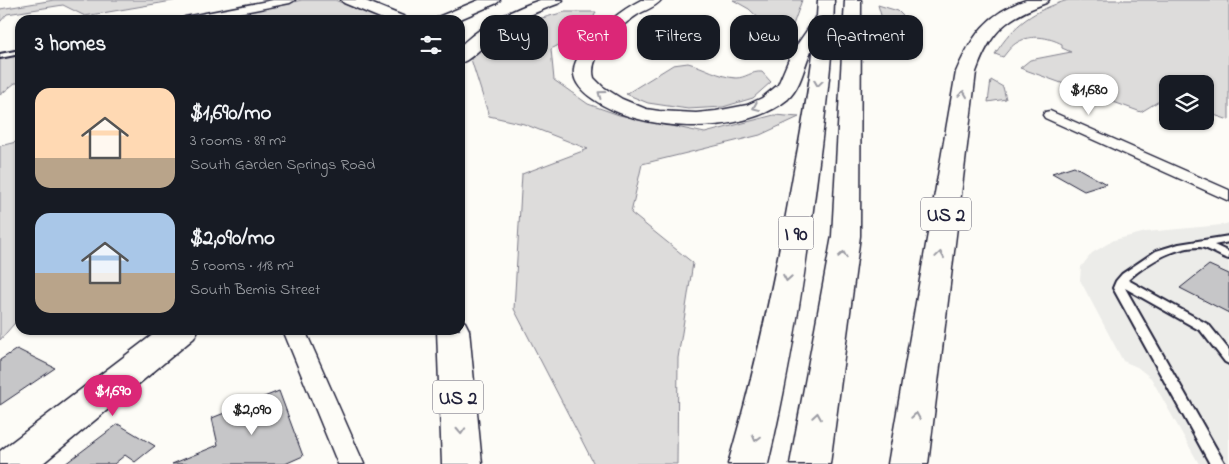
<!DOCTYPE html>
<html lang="en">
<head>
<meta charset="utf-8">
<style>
  body { margin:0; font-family:"Indie Flower",sans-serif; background:#20242c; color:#f1f3f6; height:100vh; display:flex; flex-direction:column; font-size:19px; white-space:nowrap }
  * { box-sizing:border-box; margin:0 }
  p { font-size:16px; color:#9ea1a6 }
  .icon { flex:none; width:28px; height:28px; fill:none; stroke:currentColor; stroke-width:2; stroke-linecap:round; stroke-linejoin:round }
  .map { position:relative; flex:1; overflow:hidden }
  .side { position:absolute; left:15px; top:15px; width:450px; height:320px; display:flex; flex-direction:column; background:#171b24; border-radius:15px; box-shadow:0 1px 4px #0004 }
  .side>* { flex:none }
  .hud { position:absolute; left:480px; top:15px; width:475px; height:45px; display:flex; gap:10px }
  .controls { position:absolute; left:1159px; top:75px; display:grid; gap:10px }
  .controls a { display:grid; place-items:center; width:55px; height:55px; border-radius:10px; background:#171b24; box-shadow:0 1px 4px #0004; font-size:25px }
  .price { position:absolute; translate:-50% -42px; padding:0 11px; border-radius:18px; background:#fff; color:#222; font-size:16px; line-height:32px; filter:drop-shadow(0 1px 2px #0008) }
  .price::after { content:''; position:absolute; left:50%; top:30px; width:15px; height:11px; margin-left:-8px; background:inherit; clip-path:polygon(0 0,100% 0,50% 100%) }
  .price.current { background:#db2777; color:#fff }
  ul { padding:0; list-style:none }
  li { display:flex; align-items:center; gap:15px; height:125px; padding:0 20px }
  li span { display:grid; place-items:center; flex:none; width:140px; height:100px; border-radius:15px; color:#555 }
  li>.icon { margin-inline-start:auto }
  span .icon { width:60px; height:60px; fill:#fffc; stroke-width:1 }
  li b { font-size:21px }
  h2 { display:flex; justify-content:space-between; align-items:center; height:60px; padding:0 20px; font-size:21px }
  .pill { padding:0 18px; border-radius:15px; background:#171b24; box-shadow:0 1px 4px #0004; font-size:18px; line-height:45px }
  .pill.current { background:#db2777; color:#fff }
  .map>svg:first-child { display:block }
</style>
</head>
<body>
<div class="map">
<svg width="1229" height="464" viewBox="0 0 1229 464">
  <rect width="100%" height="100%" fill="#fdfcf7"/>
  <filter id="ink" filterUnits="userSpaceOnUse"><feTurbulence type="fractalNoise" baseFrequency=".02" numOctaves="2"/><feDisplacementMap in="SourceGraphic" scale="10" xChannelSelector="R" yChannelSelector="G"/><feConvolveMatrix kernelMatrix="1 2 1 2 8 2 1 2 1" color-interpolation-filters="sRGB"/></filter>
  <g filter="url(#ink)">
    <!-- built -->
    <path fill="#ecece9" d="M1229 223V464H1199L1151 378 1137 367 1123 361 1080 280 1081 267 1092 253 1114 240 1146 232 1222 225Z"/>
    <!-- green -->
    <path fill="#dddcdb" stroke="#807f8b" d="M54 0H178L85 16 63 5 7 14 0 22V9Z
      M302 0H335L385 20H199Z
      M733 0H802L784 50 767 46 759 40 764 23 749 9Z
      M1068 0H1229V120L1205 112V84H1168L1167 99 1164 98 1141 112 1020 68 1030 60 1071 52 1062 48V44C1048 37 1032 34 1018 42 1012 45 1007 52 1003 57L995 54C1015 23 1033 11 1068 0Z
      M878 5 898 11 911 24 898 34 887 36Z
      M565 12H596L588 30 551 49 554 80 588 104 619 115 705 133 774 115 799 117 760 135 642 164 631 213 693 263 678 358 677 464H594L514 309 522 174 588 149 524 124 489 116 470 56 511 26Z
      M20 53V83H15L0 95V57Z
      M688 63C704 67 719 77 736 78 746 78 751 71 762 72L771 82 753 98 723 107 688 109 648 103 626 94 673 65Z
      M991 80 1003 87 1006 99 988 102Z
      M20 141V317L0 340V146Z"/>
    <!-- building -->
    <path fill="#c6c6c8" stroke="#22223b" d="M1074 166 1106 184 1084 191 1052 173Z
      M1209 265 1229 274V313L1180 288Z
      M17 349 55 368 0 405V360Z
      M279 391 303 456 285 464H172L218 445 212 418Z
      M118 424 155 446 135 462 125 455 114 464H65Z"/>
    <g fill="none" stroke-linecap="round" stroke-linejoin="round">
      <defs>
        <path id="lane" d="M20 50V54L0 58V54Z
          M1229 236V242L1214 245 1229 252V259C1220 257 1209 248 1200 247 1173 247 1147 263 1128 280L1209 325 1229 350V364L1225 362 1201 331 1125 288 1225 464H1210L1113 288 1116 281 1122 274 1156 251 1179 244Z"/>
        <path id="street" d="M273 0H295L290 3 203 20H179L185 17Z
          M1050 111 1229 190V201L1045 118 1043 115 1045 112Z
          M283 330H305L364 464H338Z"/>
        <path id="secondary" d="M341 0H363L405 17 407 20H385L344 3Z
          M479 0H500L497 3 458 20H436L438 17Z
          M159 330H198L194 338 42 464H0V451Z"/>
        <path id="highway" d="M540 0H563L560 3C538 11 516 20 497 34 486 42 472 60 460 63V46C482 25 511 10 540 0Z
          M641 0H661C656 7 645 10 637 15 620 26 587 55 594 78L603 87 622 99 646 109 659 111 696 113 716 111 747 105 762 98 778 85 792 52 817 16 818 0H834C833 57 825 113 818 170 806 269 791 367 768 464H728C756 369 776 273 793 176 801 132 809 89 814 45 804 62 803 85 788 99 742 137 641 133 593 99 584 93 572 82 574 69 575 59 583 50 589 43 603 25 620 11 641 0Z
          M845 0H861L860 236 830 464H790L832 236Z
          M1026 0H1049L1046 3C1005 18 991 31 976 72L928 464H888L956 72C972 36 987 13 1026 0Z
          M460 320 465 322 469 330 482 464H442L437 330H460Z"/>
      </defs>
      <!-- lane casing -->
      <use href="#lane" stroke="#22223b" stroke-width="4"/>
      <!-- street casing -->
      <use href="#street" stroke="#22223b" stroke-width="3"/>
      <!-- secondary casing -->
      <use href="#secondary" stroke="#22223b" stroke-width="3"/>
      <!-- highway casing -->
      <use href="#highway" stroke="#22223b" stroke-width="3"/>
      <!-- lane -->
      <use href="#lane" fill="#fdfcf7" fill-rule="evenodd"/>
      <!-- street -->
      <use href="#street" fill="#fdfcf7" fill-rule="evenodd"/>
      <!-- secondary -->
      <use href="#secondary" fill="#fdfcf7" fill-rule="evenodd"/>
      <!-- highway -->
      <use href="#highway" fill="#fdfcf7" fill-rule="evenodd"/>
    </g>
    <!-- one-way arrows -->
    <defs><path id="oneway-chevron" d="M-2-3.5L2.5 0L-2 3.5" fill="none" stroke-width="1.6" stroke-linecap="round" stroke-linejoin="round" transform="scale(1.25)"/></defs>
    <g stroke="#9a9aa2">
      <use href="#oneway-chevron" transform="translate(818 83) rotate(98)"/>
      <use href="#oneway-chevron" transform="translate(601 94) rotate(-144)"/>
      <use href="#oneway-chevron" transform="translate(963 94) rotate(-82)"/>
      <use href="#oneway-chevron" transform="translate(756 107) rotate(158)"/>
      <use href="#oneway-chevron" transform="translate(843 255) rotate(-81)"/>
      <use href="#oneway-chevron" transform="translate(940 255) rotate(-82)"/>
      <use href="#oneway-chevron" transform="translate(787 278) rotate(100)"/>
      <use href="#oneway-chevron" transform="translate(817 416) rotate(-81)"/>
      <use href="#oneway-chevron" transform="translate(916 416) rotate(-81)"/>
      <use href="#oneway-chevron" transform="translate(461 431) rotate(87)"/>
      <use href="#oneway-chevron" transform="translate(756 438) rotate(105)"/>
    </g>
  </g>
  <g text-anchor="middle" stroke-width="5" stroke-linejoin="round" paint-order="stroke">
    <!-- shield labels -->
    <g fill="#fdfcf7" stroke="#646373" stroke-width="1">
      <rect x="921" y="197.5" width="50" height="33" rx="4"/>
      <rect x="778.5" y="216.5" width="35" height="33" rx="4"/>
      <rect x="433" y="380.5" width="50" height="33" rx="4"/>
    </g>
    <g font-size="19" font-weight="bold" fill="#22223b">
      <text x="946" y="221">US 2</text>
      <text x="796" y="240">I 90</text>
      <text x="458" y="404">US 2</text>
    </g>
  </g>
</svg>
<div class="controls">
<a><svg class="icon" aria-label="layers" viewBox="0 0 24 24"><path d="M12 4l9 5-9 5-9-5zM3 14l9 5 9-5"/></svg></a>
</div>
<b class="price" style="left:1089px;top:116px">$1,680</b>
<b class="price current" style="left:113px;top:417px">$1,690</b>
<b class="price" style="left:252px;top:436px">$2,090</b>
<div class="hud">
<a class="pill">Buy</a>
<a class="pill current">Rent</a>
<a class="pill">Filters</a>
<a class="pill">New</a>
<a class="pill">Apartment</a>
</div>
<section class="side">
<h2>3 homes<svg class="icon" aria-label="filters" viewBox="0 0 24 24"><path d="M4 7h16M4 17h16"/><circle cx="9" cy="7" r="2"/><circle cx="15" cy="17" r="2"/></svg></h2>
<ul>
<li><span style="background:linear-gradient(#ffd9b3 70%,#b9a48a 0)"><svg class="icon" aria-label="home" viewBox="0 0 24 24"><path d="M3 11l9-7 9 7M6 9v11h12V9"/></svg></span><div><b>$1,690/mo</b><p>3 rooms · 89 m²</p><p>South Garden Springs Road</p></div></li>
<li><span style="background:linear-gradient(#a9c7e8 60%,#b9a48a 0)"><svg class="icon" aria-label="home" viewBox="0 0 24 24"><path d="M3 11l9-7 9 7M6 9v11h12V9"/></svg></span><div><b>$2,090/mo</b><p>5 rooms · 118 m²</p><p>South Bemis Street</p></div></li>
</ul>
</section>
</div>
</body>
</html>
